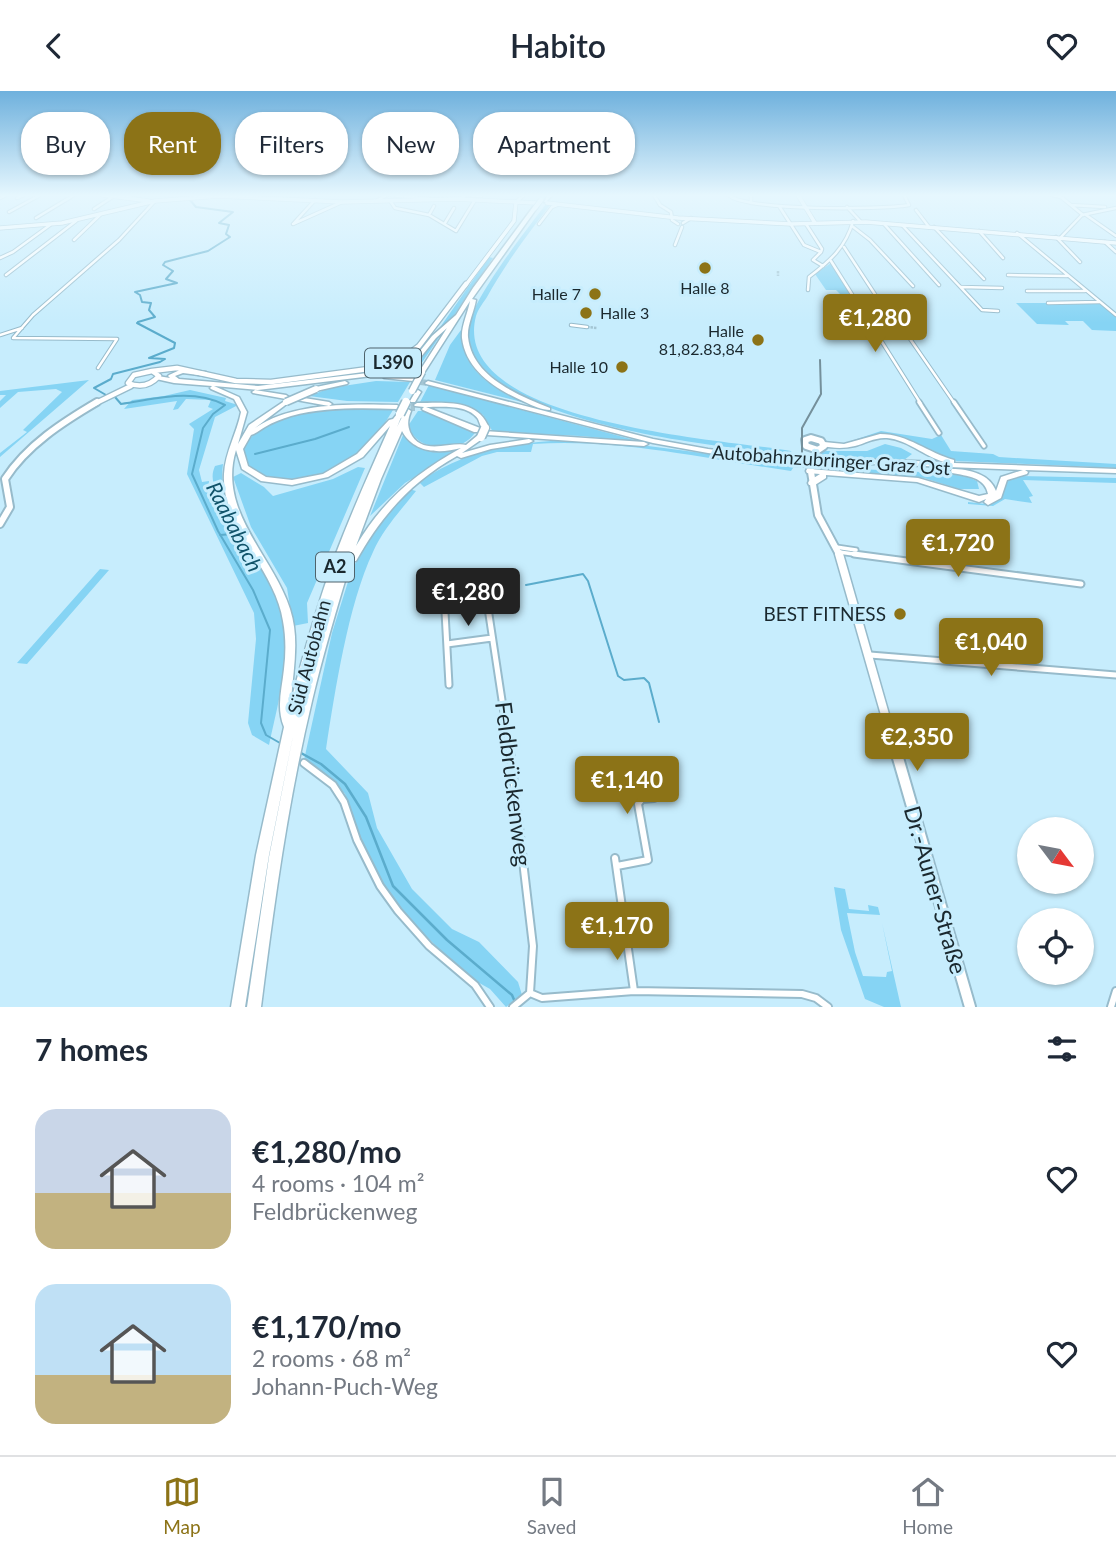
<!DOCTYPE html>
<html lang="en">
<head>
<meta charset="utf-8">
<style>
  body { margin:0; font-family:Lato,sans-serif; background:#f2f2f3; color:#1f2937; height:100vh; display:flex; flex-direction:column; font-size:26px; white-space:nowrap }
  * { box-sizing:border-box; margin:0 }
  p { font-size:23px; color:#747a83 }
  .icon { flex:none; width:38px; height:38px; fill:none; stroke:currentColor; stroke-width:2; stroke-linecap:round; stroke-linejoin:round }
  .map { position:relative; height:916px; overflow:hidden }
  .drawer { display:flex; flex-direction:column; background:#fff; flex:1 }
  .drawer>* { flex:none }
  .guide { position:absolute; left:21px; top:21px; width:700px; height:63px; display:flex; gap:14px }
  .needle { width:46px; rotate:122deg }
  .buttons { position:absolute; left:1017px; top:726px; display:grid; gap:14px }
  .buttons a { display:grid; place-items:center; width:77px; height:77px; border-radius:50%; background:#fff; box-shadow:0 2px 5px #0004; font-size:35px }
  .price { position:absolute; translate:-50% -60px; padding:0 16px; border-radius:7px; background:#8c7317; color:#fff; font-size:23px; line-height:46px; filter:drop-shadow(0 2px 4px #0008) }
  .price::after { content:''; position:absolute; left:50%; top:42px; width:21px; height:16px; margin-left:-10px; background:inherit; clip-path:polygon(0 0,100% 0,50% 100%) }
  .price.active { background:#222; color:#fff }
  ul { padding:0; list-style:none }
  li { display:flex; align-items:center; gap:21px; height:175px; padding:0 35px }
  li span { display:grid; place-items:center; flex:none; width:196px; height:140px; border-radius:21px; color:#555 }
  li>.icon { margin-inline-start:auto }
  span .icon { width:84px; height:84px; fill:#fffc; stroke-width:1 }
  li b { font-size:30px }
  h2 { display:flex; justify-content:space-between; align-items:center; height:84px; padding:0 35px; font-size:30px }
  .tag { padding:0 24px; border-radius:28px; background:#fff; box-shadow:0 2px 5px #0004; font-size:24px; line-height:63px }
  .tag.active { background:#8c7317; color:#fff }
  header { display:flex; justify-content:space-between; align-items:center; height:91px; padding:0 35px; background:#fff; font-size:32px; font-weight:600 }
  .menu { display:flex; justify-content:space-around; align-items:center; height:98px; border-top:2px solid #e0e1e3; background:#fff; font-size:19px; color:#747a83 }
  .menu a { display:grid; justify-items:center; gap:4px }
  .menu .active { color:#8c7317 }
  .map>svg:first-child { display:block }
</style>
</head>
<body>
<header><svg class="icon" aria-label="back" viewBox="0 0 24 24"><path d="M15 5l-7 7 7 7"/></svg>Habito<svg class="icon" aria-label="heart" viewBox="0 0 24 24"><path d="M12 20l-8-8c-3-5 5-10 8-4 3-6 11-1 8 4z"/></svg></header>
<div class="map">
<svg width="1116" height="916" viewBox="0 0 1116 916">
  <rect width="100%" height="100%" fill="#c7edfd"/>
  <!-- green -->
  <path fill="#86d4f4" d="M546 113H551C528 143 505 173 487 206 484 211 478 218 476 225 448 333 725 348 791 360L792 363C725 357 465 332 468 239 469 211 528 137 546 113Z
    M489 166 493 167 419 276 414 281H409Z
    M831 172 851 205 840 203 836 199H826L815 183Z
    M1016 212H1099L1116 226V240L1092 239 1083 230H1065L1069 234 1037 233Z
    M461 239C463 281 490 295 526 312L435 289 450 254Z
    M89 289 0 366V362L27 341 23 339 62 301 56 298 18 301 0 317V310L6 304H0V300Z
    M376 290 410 291 398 311 347 310 309 305 330 297Z
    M429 294 642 351 581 345 493 341 483 324 471 317 419 313Z
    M190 299 226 307 225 310 238 314 215 326 199 379 202 391 209 390 208 401 214 402 218 400C212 392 211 384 215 375L223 373C216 424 262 466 278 511 294 559 279 607 269 654L252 644 248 632 256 548 254 522 187 383 194 338 189 333 213 318 208 316 211 309 186 308 178 318 173 319 177 310 124 318 132 309 164 305Z
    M328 318 393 319C384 333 374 352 361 362 338 380 291 399 263 386 257 383 251 378 245 374L244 356C261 327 298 322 328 318Z
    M418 320H426L476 340C462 365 416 361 408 335Z
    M881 340 932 348 941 344 951 360 993 363 999 366 1116 373V377L957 370C932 365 912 344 886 343 871 342 858 357 845 352Z
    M403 344C422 361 441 362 466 355L405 392 370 425Z
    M570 349 625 352 795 374 791 380C706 368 619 347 533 353L531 361H497L482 365 424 396 419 391C465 359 515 351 570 349Z
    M885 353 901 357 912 363 904 369H892L817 364 824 360H867Z
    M358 376 365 377 307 512 308 532 293 535 287 497 251 436 233 386 241 382 264 396 273 405 333 388Z
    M818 376 961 383 977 390 979 398H959L924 387 823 380Z
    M1020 385 1116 387V392L1023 389 1033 405 1029 406 1032 412 1005 408 993 415 968 413V411L986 413 998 409 1007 390Z
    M409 398 416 400C401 419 383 438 373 461 348 514 335 600 326 658L368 702 377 737 412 798 452 838 479 851 518 891 522 904 506 916 490 898 474 889 441 860 400 819 382 793 358 745 345 703 329 686 304 669 332 542 352 478 381 428Z
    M100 478 109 479 27 573 17 572Z
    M834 796 845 798 849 818 869 820 868 814 878 816 880 824 847 822 855 861 863 885 886 886 887 881 892 880 882 832 901 916H884L865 908 841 839Z"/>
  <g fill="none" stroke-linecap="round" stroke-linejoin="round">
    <!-- stream-far1 -->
    <path stroke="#5baccc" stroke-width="2" d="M179 104 186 106
      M138 231 155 226 149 219 151 212 142 211 140 204 135 201 177 192 166 188 173 180 163 174 165 171 208 160 230 146 226 143 229 134 219 132 233 121 196 116 190 109
      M106 304 94 297 111 288 113 283 160 271 165 268 149 267 174 257 175 252 137 232
      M115 306 121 313C157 308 191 297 225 314L213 323 203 337 192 383 218 440 253 499 270 539 261 632 266 644 280 652
      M255 363 315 348 349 336
      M220 444 233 443
      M526 494 583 483 588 490 618 585 624 589 644 587 649 592 659 631"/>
    <!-- stream -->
    <path stroke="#5baccc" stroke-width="2.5" d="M301 662 321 673 345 693 366 726 393 795 447 849 512 904 515 911"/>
    <!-- minor-tunnel -->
    <path stroke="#a4c6d4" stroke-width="2.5" stroke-dasharray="2.5 1" stroke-linecap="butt" d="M778 180V185
      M587 236 597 237"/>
    <!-- motorway-tunnel-far1 -->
    <path stroke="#a4c6d4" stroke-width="6" stroke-dasharray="6 2.5" stroke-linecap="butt" d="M412 290 428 292"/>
    <!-- motorway-tunnel -->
    <path stroke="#a4c6d4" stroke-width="8" stroke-dasharray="8 3.5" stroke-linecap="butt" d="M399 316H415"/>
    <defs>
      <path id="minor-far3" d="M390 104 431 108
        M654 104 660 114 671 121 672 129 678 133
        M728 104C748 120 880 119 909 114L904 104
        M751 104V112
        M1052 104 1061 106 1083 124
        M122 106 134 104
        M0 107 6 104
        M17 107 24 104
        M460 108 465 104 481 105
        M376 110 387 104
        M391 111 395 117 429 124 456 140 475 109
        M516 111 524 104
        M1071 114 1105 116
        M779 115 804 154 821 161
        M847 116 860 130
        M94 118 114 105
        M916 119 929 136
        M9 121 40 104
        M429 124 434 115
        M1086 124 1116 145
        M36 127 74 104
        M294 132 315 109
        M445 132 454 117
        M683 132 691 127
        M293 133 342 111
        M539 133 552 116 557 114
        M806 133 822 158 821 161
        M884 133 939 194
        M852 135 870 149 913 195
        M903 135 982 219 998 220
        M934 136 984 188
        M979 140 1003 167
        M1017 142 1116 224
        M1056 146 1080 171
        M1061 146 1082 124 1116 117
        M74 149 100 124
        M1105 151 1116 161
        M675 154 682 136
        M844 156 880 211 886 213 955 313
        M821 161 813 169 823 175
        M0 167 13 161 50 134
        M831 170 921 313
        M6 184 76 130
        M1008 184 1067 185
        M961 196 1002 197
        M808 199 809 186C830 170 846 156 853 130
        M1027 200H1085
        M1048 212 1099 211
        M571 234 587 236
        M0 244 22 237
        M98 277 117 248 13 247 33 224 119 149 155 110"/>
      <path id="minor-far2" d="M919 311 939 342
        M954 311 984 355
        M836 456 856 459
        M839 461 868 465"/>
      <path id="minor-far1" d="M854 463 1081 493
        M488 517 510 662
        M445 521 449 594
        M447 553 492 547
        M870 564 1116 584"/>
      <path id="minor" d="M510 660 533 855 530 902 513 916
        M304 672 333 694 344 711 357 749 380 795 398 820 429 855 475 894 490 916
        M617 775 648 769 638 713 642 708 654 707
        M634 900 802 903 816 907 828 916
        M530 902 542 907 634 900 615 767
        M1111 916 1116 900"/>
      <path id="tertiary" d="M798 104 815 132"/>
      <path id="secondary-far4" d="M103 104 149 110"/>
      <path id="secondary-far3" d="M94 313 131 295"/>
      <path id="secondary-far2" d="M811 347 821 350 824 355 818 359 806 355 805 349Z
        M810 375 818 424 840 465
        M0 433 10 416 5 388C27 354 63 331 97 311"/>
      <path id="secondary-far1" d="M839 463 896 662"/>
      <path id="secondary" d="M896 660 970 916"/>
      <path id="primary-far1" d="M547 112 678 127 791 133 866 131 1116 152
        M0 137 62 132 155 110 218 105 342 111 456 108 536 112
        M465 195 514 130 516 111"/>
      <path id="primary" d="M152 280 177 277 236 290 271 291 376 277 399 270 419 255 466 193
        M152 280 159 285C150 295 140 297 128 292L134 284Z"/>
      <path id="motorway" d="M548 104H552L546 111H544Z
        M533 116 537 117 472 208 476 209C474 221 467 234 468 246 472 286 518 304 550 317V319C542 319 533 315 525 311 497 299 466 280 462 247 461 235 468 222 470 210L424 282 419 281 447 237 436 247 416 272 396 282 258 299 214 295 239 306 247 321 238 353 249 334 286 309 289 311 288 312 255 337C293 311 352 313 397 314L400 316 397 318C362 317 325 316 291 325 282 328 273 331 265 336 260 339 257 342 251 344L243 358 248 375 266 386 292 389 323 383 357 363 389 329 393 328 397 323 399 322 402 324 397 336 405 320 408 318 411 320C408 328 407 333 410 341 421 366 451 350 466 354L478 344H484L485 346 462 362 490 354 529 348 533 350 529 352 491 358 461 367 457 365C411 391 382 424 356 470H351C337 517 323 563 312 610 288 710 274 813 261 916H247L269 766 294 640 269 764 245 916H231L256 764 284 636C276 616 282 598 284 578 286 562 286 546 283 530 275 478 221 436 224 383 225 361 237 342 241 321L234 308 211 298 210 297 212 295 174 292 156 288 155 287 158 285 170 287 168 285 169 284 182 278 206 281 209 283 206 285 183 282 175 285 179 288 258 295 393 279 412 270 432 245 456 224 473 197ZM390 335C371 378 352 420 335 465 318 512 304 561 291 610 293 579 300 549 290 518 273 465 217 420 236 359L242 378 261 390 292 394 328 386 363 366ZM402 340C414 362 439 363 461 357 416 382 382 410 356 455L381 388Z
        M386 284 413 286 416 288 413 290 384 287 383 286Z
        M345 290 348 292 347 293 316 300 313 298 316 296Z
        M428 290 653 348 708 358 787 368 791 370 787 372 708 362 653 352 426 293 425 292Z
        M255 299 286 304 289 306 286 308 253 302 252 301Z
        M418 299 421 301 415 311H411L410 310 416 300Z
        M298 306 329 311 332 313 329 315 296 309 295 308Z
        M417 312C443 312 478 307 489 337L488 339H482C482 338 478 328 478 328 468 313 441 316 426 316L480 337V341H474L423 319 422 318 424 316 415 315 414 314Z
        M484 340 644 351 648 353 644 355 487 344H484Z
        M880 343C908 343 928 362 954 369V372L1116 378V382L1025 379 1028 381 1027 383 1007 389 1001 407 988 414 984 411 986 408 979 411 917 391 826 384V387L815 394H809L808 392 809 390 820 383 807 382 806 380 807 378H810L918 387 979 405 988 403C985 386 967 385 952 382L951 380 952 378C969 378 990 383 996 400L1001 386 1023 379 822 371 818 369 822 367 944 371C924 365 908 349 887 347 875 346 866 352 855 355 843 358 833 357 821 355L820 353 824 351 844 353Z"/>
    </defs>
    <!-- minor-far3 casing -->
    <use href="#minor-far3" stroke="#97bbcb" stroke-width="4.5"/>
    <!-- minor-far2 casing -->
    <use href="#minor-far2" stroke="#97bbcb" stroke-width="7"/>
    <!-- minor-far1 casing -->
    <use href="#minor-far1" stroke="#97bbcb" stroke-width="9"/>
    <!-- minor casing -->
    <use href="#minor" stroke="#97bbcb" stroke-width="10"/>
    <!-- tertiary casing -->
    <use href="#tertiary" stroke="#97bbcb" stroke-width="5"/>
    <!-- secondary-far4 casing -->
    <use href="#secondary-far4" stroke="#97bbcb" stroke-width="5"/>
    <!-- secondary-far3 casing -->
    <use href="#secondary-far3" stroke="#97bbcb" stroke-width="7"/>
    <!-- secondary-far2 casing -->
    <use href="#secondary-far2" stroke="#97bbcb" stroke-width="10"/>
    <!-- secondary-far1 casing -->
    <use href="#secondary-far1" stroke="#97bbcb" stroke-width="11"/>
    <!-- secondary casing -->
    <use href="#secondary" stroke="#97bbcb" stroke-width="14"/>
    <!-- primary-far1 casing -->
    <use href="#primary-far1" stroke="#97bbcb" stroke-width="5"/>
    <!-- primary casing -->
    <use href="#primary" stroke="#97bbcb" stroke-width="7"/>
    <!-- motorway casing -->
    <use href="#motorway" stroke="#97bbcb" stroke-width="3"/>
    <!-- minor-far3 -->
    <use href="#minor-far3" stroke="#fff" stroke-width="2.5"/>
    <!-- minor-far2 -->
    <use href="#minor-far2" stroke="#fff" stroke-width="3.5"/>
    <!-- minor-far1 -->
    <use href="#minor-far1" stroke="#fff" stroke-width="5"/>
    <!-- minor -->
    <use href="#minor" stroke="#fff" stroke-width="6"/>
    <!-- tertiary -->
    <use href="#tertiary" stroke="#fff" stroke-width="3.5"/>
    <!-- secondary-far4 -->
    <use href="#secondary-far4" stroke="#fff" stroke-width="3.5"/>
    <!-- secondary-far3 -->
    <use href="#secondary-far3" stroke="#fff" stroke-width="4.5"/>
    <!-- secondary-far2 -->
    <use href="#secondary-far2" stroke="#fff" stroke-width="6"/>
    <!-- secondary-far1 -->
    <use href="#secondary-far1" stroke="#fff" stroke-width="8"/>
    <!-- secondary -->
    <use href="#secondary" stroke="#fff" stroke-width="10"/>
    <!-- primary-far1 -->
    <use href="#primary-far1" stroke="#fff" stroke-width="3.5"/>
    <!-- primary -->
    <use href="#primary" stroke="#fff" stroke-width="4.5"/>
    <!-- motorway -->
    <use href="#motorway" fill="#fff" fill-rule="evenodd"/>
    <!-- rail -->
    <path stroke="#75909b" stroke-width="2" d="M802 364V337L821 303 820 269"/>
    <defs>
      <path id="motorway-bridge-far2" d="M535 117 541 109"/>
      <path id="motorway-bridge-far1" d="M412 300 422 281
        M286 311 316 298
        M405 313 406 310"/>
      <path id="motorway-bridge" d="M400 323 406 311
        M481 346 485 337
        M787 370 823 373"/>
    </defs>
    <!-- motorway-bridge-far2 casing -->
    <use href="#motorway-bridge-far2" stroke="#97bbcb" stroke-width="6" stroke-linecap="butt"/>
    <!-- motorway-bridge-far1 casing -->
    <use href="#motorway-bridge-far1" stroke="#97bbcb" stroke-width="9" stroke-linecap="butt"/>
    <!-- motorway-bridge casing -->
    <use href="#motorway-bridge" stroke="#97bbcb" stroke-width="11" stroke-linecap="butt"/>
    <!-- motorway-bridge-far2 -->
    <use href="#motorway-bridge-far2" stroke="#fff" stroke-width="4.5"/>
    <!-- motorway-bridge-far1 -->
    <use href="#motorway-bridge-far1" stroke="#fff" stroke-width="6"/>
    <!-- motorway-bridge -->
    <use href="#motorway-bridge" stroke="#fff" stroke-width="8"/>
  </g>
  <!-- sky -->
  <linearGradient id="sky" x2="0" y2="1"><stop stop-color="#6fb1dd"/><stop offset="0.45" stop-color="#e6f7fe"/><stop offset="1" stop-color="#e6f7fe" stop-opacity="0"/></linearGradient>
  <rect width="1116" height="232" fill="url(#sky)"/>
  <!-- markers -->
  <g fill="#8c7317" stroke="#c7edfd" stroke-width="2.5">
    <circle cx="705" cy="177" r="7"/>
    <circle cx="595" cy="203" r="7"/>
    <circle cx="586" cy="222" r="7"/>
    <circle cx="758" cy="249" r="7"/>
    <circle cx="622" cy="276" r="7"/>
    <circle cx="900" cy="523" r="7"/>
  </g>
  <g text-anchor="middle" stroke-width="6" stroke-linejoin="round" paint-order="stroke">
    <!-- far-poi labels -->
    <g font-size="16" fill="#1a282e" stroke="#c7edfd" text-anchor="end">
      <text x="705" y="203" text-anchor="middle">Halle 8</text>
      <text x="581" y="209">Halle 7</text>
      <text x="600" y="228" text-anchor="start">Halle 3</text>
      <text x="744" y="246">Halle<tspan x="744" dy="18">81,82.83,84</tspan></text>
      <text x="608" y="282">Halle 10</text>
    </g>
    <!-- shield labels -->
    <g fill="#c7edfd" stroke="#4e636c" stroke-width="2">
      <rect x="365" y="257.5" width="56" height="29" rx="5"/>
      <rect x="316" y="461.5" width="38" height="29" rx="5"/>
    </g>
    <g font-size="18" font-weight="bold" fill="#1a282e">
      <text x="393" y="278">L390</text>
      <text x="335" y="482">A2</text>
    </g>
    <!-- street labels -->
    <g font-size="19" fill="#1a282e" stroke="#c7edfd">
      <text transform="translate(831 369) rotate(4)" y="7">Autobahnzubringer Graz Ost</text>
      <text transform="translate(309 566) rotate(-75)" y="7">Süd Autobahn</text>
    </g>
    <!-- poi labels -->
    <g font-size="19" fill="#1a282e" stroke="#c7edfd" text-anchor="end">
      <text x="886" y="530">BEST FITNESS</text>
    </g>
    <!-- water labels -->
    <g font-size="21" font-style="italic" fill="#10536a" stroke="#c7edfd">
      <text transform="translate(234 436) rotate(63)" y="7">Raababach</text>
    </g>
    <!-- near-street labels -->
    <g font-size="23" fill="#1a282e" stroke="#c7edfd">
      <text transform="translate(513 693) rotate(83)" y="8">Feldbrückenweg</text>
      <text transform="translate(935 799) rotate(74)" y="8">Dr.-Auner-Straße</text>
    </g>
  </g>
</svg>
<div class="buttons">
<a><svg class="needle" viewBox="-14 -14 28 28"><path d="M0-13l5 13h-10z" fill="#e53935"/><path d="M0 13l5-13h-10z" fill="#747a83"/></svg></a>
<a><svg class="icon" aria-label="locate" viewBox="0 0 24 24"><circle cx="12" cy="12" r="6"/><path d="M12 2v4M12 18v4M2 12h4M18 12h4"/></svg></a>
</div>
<b class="price" style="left:875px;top:263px">€1,280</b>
<b class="price" style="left:958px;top:488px">€1,720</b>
<b class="price active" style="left:468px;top:537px">€1,280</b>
<b class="price" style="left:991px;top:587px">€1,040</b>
<b class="price" style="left:917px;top:682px">€2,350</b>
<b class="price" style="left:627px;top:725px">€1,140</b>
<b class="price" style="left:617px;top:871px">€1,170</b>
<div class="guide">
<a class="tag">Buy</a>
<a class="tag active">Rent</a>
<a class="tag">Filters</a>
<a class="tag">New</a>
<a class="tag">Apartment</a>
</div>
</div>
<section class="drawer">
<h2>7 homes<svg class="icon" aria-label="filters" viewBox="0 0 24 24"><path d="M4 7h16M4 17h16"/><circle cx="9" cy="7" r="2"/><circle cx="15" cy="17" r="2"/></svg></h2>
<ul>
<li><span style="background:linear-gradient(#c9d6e8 60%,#c2b280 0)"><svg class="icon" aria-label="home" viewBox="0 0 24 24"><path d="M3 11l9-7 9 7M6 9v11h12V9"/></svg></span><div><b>€1,280/mo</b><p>4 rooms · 104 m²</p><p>Feldbrückenweg</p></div><svg class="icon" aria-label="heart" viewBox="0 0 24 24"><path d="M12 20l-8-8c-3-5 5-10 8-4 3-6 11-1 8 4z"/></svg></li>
<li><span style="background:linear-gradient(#bfe0f5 65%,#c2b280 0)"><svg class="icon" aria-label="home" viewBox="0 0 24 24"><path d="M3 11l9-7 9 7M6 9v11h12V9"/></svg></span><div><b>€1,170/mo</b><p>2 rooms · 68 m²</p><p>Johann-Puch-Weg</p></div><svg class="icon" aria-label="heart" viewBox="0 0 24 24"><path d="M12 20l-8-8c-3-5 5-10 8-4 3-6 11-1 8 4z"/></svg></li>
</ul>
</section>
<nav class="menu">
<a class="active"><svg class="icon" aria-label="map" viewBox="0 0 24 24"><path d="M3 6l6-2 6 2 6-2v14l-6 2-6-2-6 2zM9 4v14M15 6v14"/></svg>Map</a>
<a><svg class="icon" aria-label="saved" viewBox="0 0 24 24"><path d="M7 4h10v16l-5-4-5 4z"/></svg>Saved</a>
<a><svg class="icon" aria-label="home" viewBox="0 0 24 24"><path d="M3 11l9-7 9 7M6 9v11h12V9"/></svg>Home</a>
</nav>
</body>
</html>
